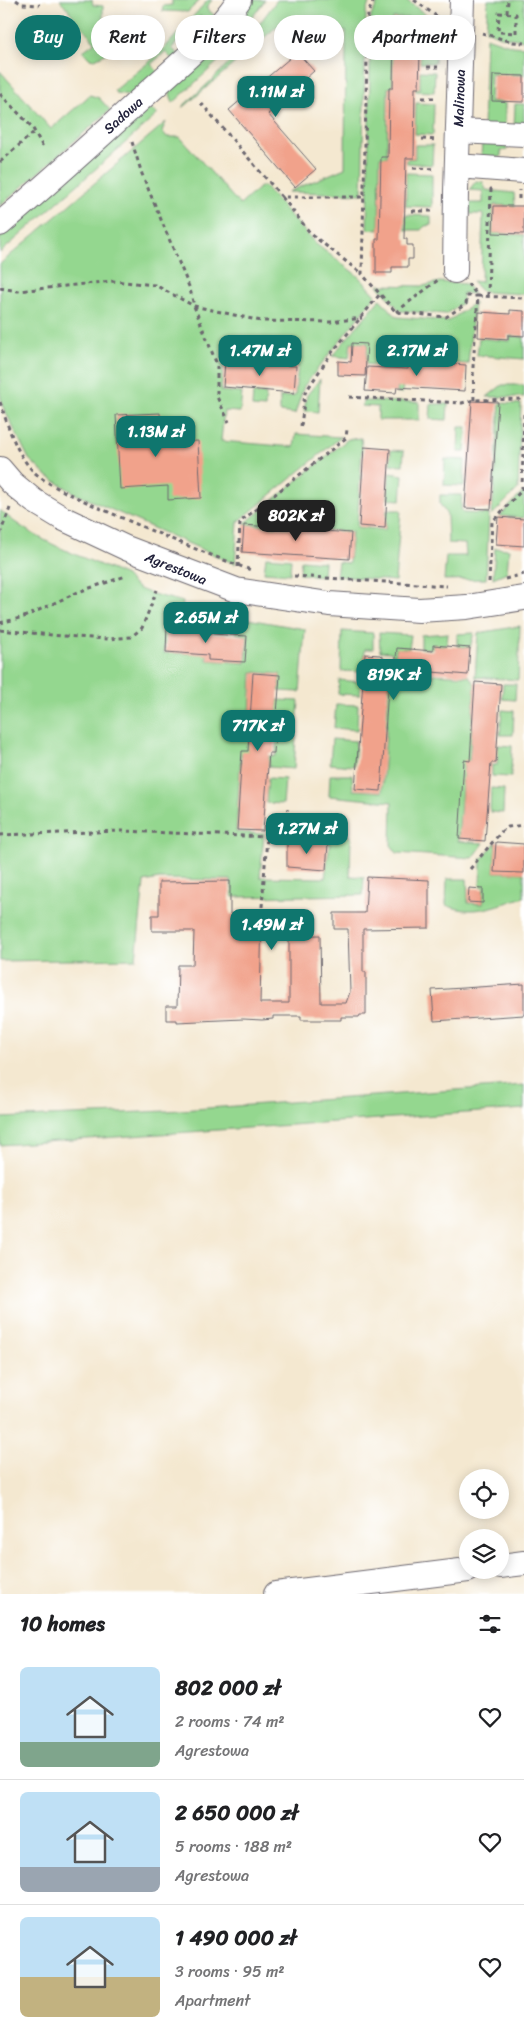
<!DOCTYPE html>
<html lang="en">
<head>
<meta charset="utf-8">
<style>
  body { margin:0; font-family:Sriracha,sans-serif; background:#f2f2f2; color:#202124; height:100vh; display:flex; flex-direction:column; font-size:19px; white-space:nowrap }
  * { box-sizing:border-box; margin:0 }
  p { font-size:16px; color:#757577 }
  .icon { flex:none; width:28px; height:28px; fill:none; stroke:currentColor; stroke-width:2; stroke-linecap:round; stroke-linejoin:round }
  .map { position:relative; height:1594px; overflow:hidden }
  .drawer { display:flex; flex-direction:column; background:#fff; flex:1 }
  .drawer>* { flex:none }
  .top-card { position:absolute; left:15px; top:15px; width:495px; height:45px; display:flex; gap:10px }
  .fabs { position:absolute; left:459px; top:1469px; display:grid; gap:10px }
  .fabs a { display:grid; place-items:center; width:50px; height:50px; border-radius:50%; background:#fff; box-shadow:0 2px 12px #0003; font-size:25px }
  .price { position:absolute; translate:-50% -42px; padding:0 11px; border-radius:10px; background:#0f766e; color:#fff; font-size:16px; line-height:32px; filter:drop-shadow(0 1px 2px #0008) }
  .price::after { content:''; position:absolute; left:50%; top:30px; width:15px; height:11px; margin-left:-8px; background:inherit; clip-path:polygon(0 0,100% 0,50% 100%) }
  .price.on { background:#222; color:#fff }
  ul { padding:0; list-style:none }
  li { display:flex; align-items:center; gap:15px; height:125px; padding:0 20px }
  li+li { border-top:1px solid #e0e0e0 }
  li span { display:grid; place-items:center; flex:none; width:140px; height:100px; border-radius:8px; color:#555 }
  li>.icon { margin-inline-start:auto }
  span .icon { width:60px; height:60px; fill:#fffc; stroke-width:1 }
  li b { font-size:21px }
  h2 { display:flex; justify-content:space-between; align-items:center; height:60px; padding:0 20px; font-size:21px }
  .chip { padding:0 18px; border-radius:22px; background:#fff; box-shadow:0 2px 12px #0003; font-size:18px; line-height:45px }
  .chip.on { background:#0f766e; color:#fff }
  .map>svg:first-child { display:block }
</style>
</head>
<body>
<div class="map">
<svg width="524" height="1594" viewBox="0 0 524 1594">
  <rect width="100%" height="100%" fill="#fff"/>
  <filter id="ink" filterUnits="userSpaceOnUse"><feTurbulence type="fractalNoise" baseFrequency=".02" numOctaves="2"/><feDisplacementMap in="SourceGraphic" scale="10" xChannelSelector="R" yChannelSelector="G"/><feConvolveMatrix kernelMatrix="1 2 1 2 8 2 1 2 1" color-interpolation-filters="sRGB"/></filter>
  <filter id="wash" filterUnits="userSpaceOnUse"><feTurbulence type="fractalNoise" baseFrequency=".0096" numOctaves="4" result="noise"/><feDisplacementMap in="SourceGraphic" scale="20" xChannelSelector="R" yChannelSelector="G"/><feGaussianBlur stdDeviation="1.12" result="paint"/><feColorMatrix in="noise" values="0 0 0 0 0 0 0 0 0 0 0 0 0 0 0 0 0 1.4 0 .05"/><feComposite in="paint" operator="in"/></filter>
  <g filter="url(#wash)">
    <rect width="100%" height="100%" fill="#f4e8d0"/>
    <!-- green -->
    <path fill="#94d78f" stroke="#5b7c65" d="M60 0H92L93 5 103 6V42L105 54 95 59 89 58 83 51 95 42Z
      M172 0H200L188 12 162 11 163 6 172 5Z
      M208 0H212L206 8 214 15 209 22 200 16 189 27 198 34 192 41 185 33 172 48 179 55 173 60 165 52 151 64 158 72 129 95 116 93 114 91 161 52Z
      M251 0H265L225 55 173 103 170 94 171 87 204 59 230 29Z
      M277 0H370L366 12 362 194 288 192 345 168 346 31 281 23 185 106 182 107 213 79 237 54Z
      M379 0H406L436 22 421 18H393V87L388 88 387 157H380L379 230 367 229 371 16Z
      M488 0H524V40L502 37 486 30Z
      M421 33H436L435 63H420Z
      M486 37 513 46 524 47V75L491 74 490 101 505 103V129L483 130Z
      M0 71 51 129 90 95 99 98 110 110 0 206Z
      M420 71 435 72 434 92 416 91 415 89 420 88Z
      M416 103 434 104 433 135 415 134Z
      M515 104H524V130H514Z
      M149 108 158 114 0 253V238Z
      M166 122 162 131 167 137H180L240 205 261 186 265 187 316 244 358 276 376 295 304 386 295 414 280 412V397L295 396 298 366 224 359 221 391 242 393 240 412 224 411 221 441 294 447 296 434 341 437 238 522 235 564 76 494 47 476 29 459 2 405 0 391V264Z
      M482 142H506L507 150 501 151V157H481Z
      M415 145H433L432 165 407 163V159L415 158Z
      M406 173 432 174V207L406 206Z
      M476 181 483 182 486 190 514 193 515 206 494 205 493 233 524 235V294L482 292 472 281 481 282 483 214H470V203H483V191L469 190Z
      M406 215 431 216V225L425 226 421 230H406Z
      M439 282 466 284 474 294 463 293 462 303 446 314 400 311 378 285 423 286Z
      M380 299 397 317 449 321 474 303 468 364 406 360 402 393 397 394 399 368 366 364 368 343 351 342 349 358 332 356Z
      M510 336 524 337V359L477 355 479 338 510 341Z
      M320 379 318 412 304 411 307 395Z
      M502 385H524V397H487Z
      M253 393 266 394 265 408 252 407Z
      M363 401 419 402V420H378V407L362 406Z
      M500 403 521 404 518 489 492 515Z
      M431 404H448L447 420 430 419Z
      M459 427H467L465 452H458Z
      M361 438 362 449 357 527 385 530 387 510H401L395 581 336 576 338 562 349 563 352 532 244 524 348 439Z
      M391 450 404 451 403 465 390 464Z
      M445 459 465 460 464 486 444 485Z
      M389 473 403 475 401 500 388 499Z
      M524 491V518L500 516Z
      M440 495H462L461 508 463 513 489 514 486 579 444 580 446 556H466L465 544 448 543 447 515 440 504Z
      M0 510C35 542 84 557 126 576 129 579 131 583 134 585 142 593 170 598 183 602L180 624H166L164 653 207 654V660L246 663 248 636 236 633V617L305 629 300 692 279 691 280 674 252 672 248 753 241 754 236 832 264 834 260 877 325 878 330 843 314 840 315 831 325 832 327 823 348 824 347 836H351L350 876 364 877 363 895 233 897 231 880 159 879 144 882 136 959 0 961Z
      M495 548 509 549 507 572 493 578Z
      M266 557 291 559 290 574 264 572Z
      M301 560 324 562 323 576 300 574Z
      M194 608 224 616 223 632 212 631V626L192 625Z
      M520 626 518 680 475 677 478 633Z
      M342 631 373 633V649H365L364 672 341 671Z
      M379 633 411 635 409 649H396L395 658 391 652 380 651Z
      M448 633 447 645H433L432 649 421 648V635Z
      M474 633 470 648 457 646V634Z
      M432 674 469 676 475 684 469 762H464L458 841 484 843 473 858 397 853 391 845 392 802 329 796 330 775H352L353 790 382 792 390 677 432 680Z
      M339 680 361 682 360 695 338 694Z
      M503 684H516L515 700 502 699Z
      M278 700 299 701 297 726 276 724Z
      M336 704 358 705 357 730 334 728Z
      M502 710 514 711 513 735H500Z
      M277 736 296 737 294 769 269 767V756H276Z
      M332 739 356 741 354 766 330 764Z
      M498 745 512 746 511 777 492 776V765H497Z
      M268 778 285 779 283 804 266 803Z
      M491 788 504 789 503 813 490 812Z
      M496 842 494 872 524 873V897C498 905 473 917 446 905L447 879H467L468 903 483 904 484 887 480 886 481 860Z
      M524 1085V1109L0 1145V1118L167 1111Z"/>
    <g id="blocks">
      <!-- building -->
      <path fill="#f1a28b" d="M394 19H421L419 88H415L414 158H406L404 239H407V245H413V259H408V267H392V273H376V239H379L381 157H388L389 88H393Z
        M297 52 314 71 273 107 274 109 268 114 316 169 295 187 229 110Z
        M493 75 524 76V102L492 101Z
        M494 206H524V234L493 233Z
        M510 310 524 311V336L508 335V339L478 337 479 312 510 314Z
        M352 343 367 344 365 376 338 375V361L351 362Z
        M225 361 296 366 294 393 223 387Z
        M409 361 466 365 465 391 397 387 396 393 365 391 367 367 408 369Z
        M472 401 498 402 491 509 465 508Z
        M160 413 162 443 198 441 201 498 168 500V486L120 489 116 415Z
        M364 447 390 449 385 528 359 526Z
        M498 517 524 519V546L496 544Z
        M244 525 351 533 349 559 242 552Z
        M167 625 211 628V634L247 636 245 662 208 660V655L166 652Z
        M433 645 470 648 468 675 432 672V677L389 674 381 791 355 789 365 654 380 655 395 668 397 648 433 651Z
        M253 673 280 675 274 753H269L263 831 237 830 242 751H248Z
        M475 682 501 684 496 763H491L485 841 459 839 464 760 470 761Z
        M287 841 328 844 326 870 287 867Z
        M496 842 524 844V873L494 872Z
        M367 877 429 880V928L363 929V972H366V1015H360L359 1017H341V1020H301V1016H273V1019L262 1020 243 1019 177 1022V1020H166V1006H177L178 965H193L194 931H152V915H159V882L230 881V914H262L260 1003H289V936L320 935 321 1003H346L350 992 348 929H334V913H365Z
        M469 888 483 889V903L468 902Z
        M524 984V1015L434 1021 432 990Z"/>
    </g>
  </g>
  <g filter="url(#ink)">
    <use href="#blocks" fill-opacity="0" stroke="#6c676f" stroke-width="1"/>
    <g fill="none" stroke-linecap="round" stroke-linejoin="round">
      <defs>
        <path id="minor" d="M458 131 524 134
          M457 166 524 171
          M0 224C49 183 96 140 143 97 177 66 213 38 239 0
          M455 271 456 191 462 0
          M0 469 12 483 34 501 62 518 126 548 236 590 329 604 419 610 467 607 524 598
          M500 1566 524 1563
          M276 1594 468 1570"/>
      </defs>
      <!-- minor casing -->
      <use href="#minor" stroke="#6c676f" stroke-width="26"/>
      <!-- path -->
      <path stroke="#6c676f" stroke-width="3" stroke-dasharray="4 4" stroke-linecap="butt" d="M16 0 22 4 40 5
        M374 0 368 13 362 274 396 312 446 317 466 304 467 296H478L468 284
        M414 0 439 18V16
        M499 13 516 14V33L498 32Z
        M507 13 508 0
        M427 27H439
        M482 33 513 42 524 43
        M427 67H438
        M0 94 32 127 44 149
        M422 98H438
        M201 103 282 197H364
        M422 139 436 140
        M132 142 142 174 190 289 194 306 217 365V397L229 422
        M0 162 34 132
        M413 168 436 169
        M282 197 311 234 362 274
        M519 199V190
        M412 211H435
        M0 288 18 291 113 281 155 285 194 306 261 321 331 322 362 318
        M488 296 491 189H493
        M396 312 438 280
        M349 397 462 403 474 400 524 399
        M474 400 473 367 478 296 524 298
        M0 402C8 426 15 451 32 470 46 485 77 497 95 506 147 529 198 551 251 570
        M301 426 305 393 330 355 380 294
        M0 534 10 508
        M238 567 240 522 346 438 347 429
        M294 576 447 586
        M505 579 524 574
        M489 582 492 522 522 490 524 414
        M0 623 24 617 78 592 126 576
        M0 630 62 636 109 639 131 637 142 628 157 590
        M0 835 123 831 267 837
        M470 869 502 831 508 827 524 825
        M262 907 267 837 288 809"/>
      <!-- minor -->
      <use href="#minor" stroke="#fff" stroke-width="24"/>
    </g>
  </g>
  <g text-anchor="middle" stroke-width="4" stroke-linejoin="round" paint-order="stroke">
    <!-- street labels -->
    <g font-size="14" fill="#22223b" stroke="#fff">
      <text transform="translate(459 98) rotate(-88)" y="5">Malinowa</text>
      <text transform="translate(123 115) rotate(-42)" y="5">Sadowa</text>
      <text transform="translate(176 568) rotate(22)" y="5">Agrestowa</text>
    </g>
  </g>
</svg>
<div class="fabs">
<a><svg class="icon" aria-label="locate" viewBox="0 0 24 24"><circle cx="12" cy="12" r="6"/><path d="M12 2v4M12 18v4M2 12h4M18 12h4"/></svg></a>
<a><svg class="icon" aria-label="layers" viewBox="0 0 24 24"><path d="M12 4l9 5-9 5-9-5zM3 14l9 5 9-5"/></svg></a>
</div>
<b class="price" style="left:276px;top:118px">1.11M zł</b>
<b class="price" style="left:260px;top:377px">1.47M zł</b>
<b class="price" style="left:417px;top:377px">2.17M zł</b>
<b class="price" style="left:156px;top:458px">1.13M zł</b>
<b class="price on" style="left:296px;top:542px">802K zł</b>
<b class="price" style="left:206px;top:644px">2.65M zł</b>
<b class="price" style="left:394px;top:701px">819K zł</b>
<b class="price" style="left:258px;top:752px">717K zł</b>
<b class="price" style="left:307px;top:855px">1.27M zł</b>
<b class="price" style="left:272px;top:951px">1.49M zł</b>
<div class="top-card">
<a class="chip on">Buy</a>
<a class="chip">Rent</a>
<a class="chip">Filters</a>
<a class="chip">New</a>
<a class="chip">Apartment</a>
</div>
</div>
<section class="drawer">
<h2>10 homes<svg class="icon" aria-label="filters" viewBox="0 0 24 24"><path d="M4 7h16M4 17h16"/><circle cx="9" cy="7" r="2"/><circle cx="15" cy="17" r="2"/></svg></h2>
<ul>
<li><span style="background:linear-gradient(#bfe0f5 75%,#7fa58c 0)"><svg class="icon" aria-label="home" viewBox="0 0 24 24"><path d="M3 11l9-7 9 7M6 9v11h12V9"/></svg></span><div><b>802 000 zł</b><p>2 rooms · 74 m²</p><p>Agrestowa</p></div><svg class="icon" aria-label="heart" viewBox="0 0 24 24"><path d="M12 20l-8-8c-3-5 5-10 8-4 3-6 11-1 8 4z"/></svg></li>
<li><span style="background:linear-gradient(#bfe0f5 75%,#9aa5b1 0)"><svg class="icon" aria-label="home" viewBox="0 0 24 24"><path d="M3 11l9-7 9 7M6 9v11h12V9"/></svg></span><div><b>2 650 000 zł</b><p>5 rooms · 188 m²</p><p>Agrestowa</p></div><svg class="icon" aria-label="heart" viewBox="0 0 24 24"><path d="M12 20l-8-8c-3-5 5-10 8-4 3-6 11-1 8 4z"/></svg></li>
<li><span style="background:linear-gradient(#bfe0f5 60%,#c2b280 0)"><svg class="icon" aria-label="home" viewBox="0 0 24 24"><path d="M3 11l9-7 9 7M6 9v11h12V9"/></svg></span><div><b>1 490 000 zł</b><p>3 rooms · 95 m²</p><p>Apartment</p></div><svg class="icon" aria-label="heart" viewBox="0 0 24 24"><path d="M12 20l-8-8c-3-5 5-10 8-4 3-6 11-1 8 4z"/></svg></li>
</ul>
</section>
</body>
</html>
